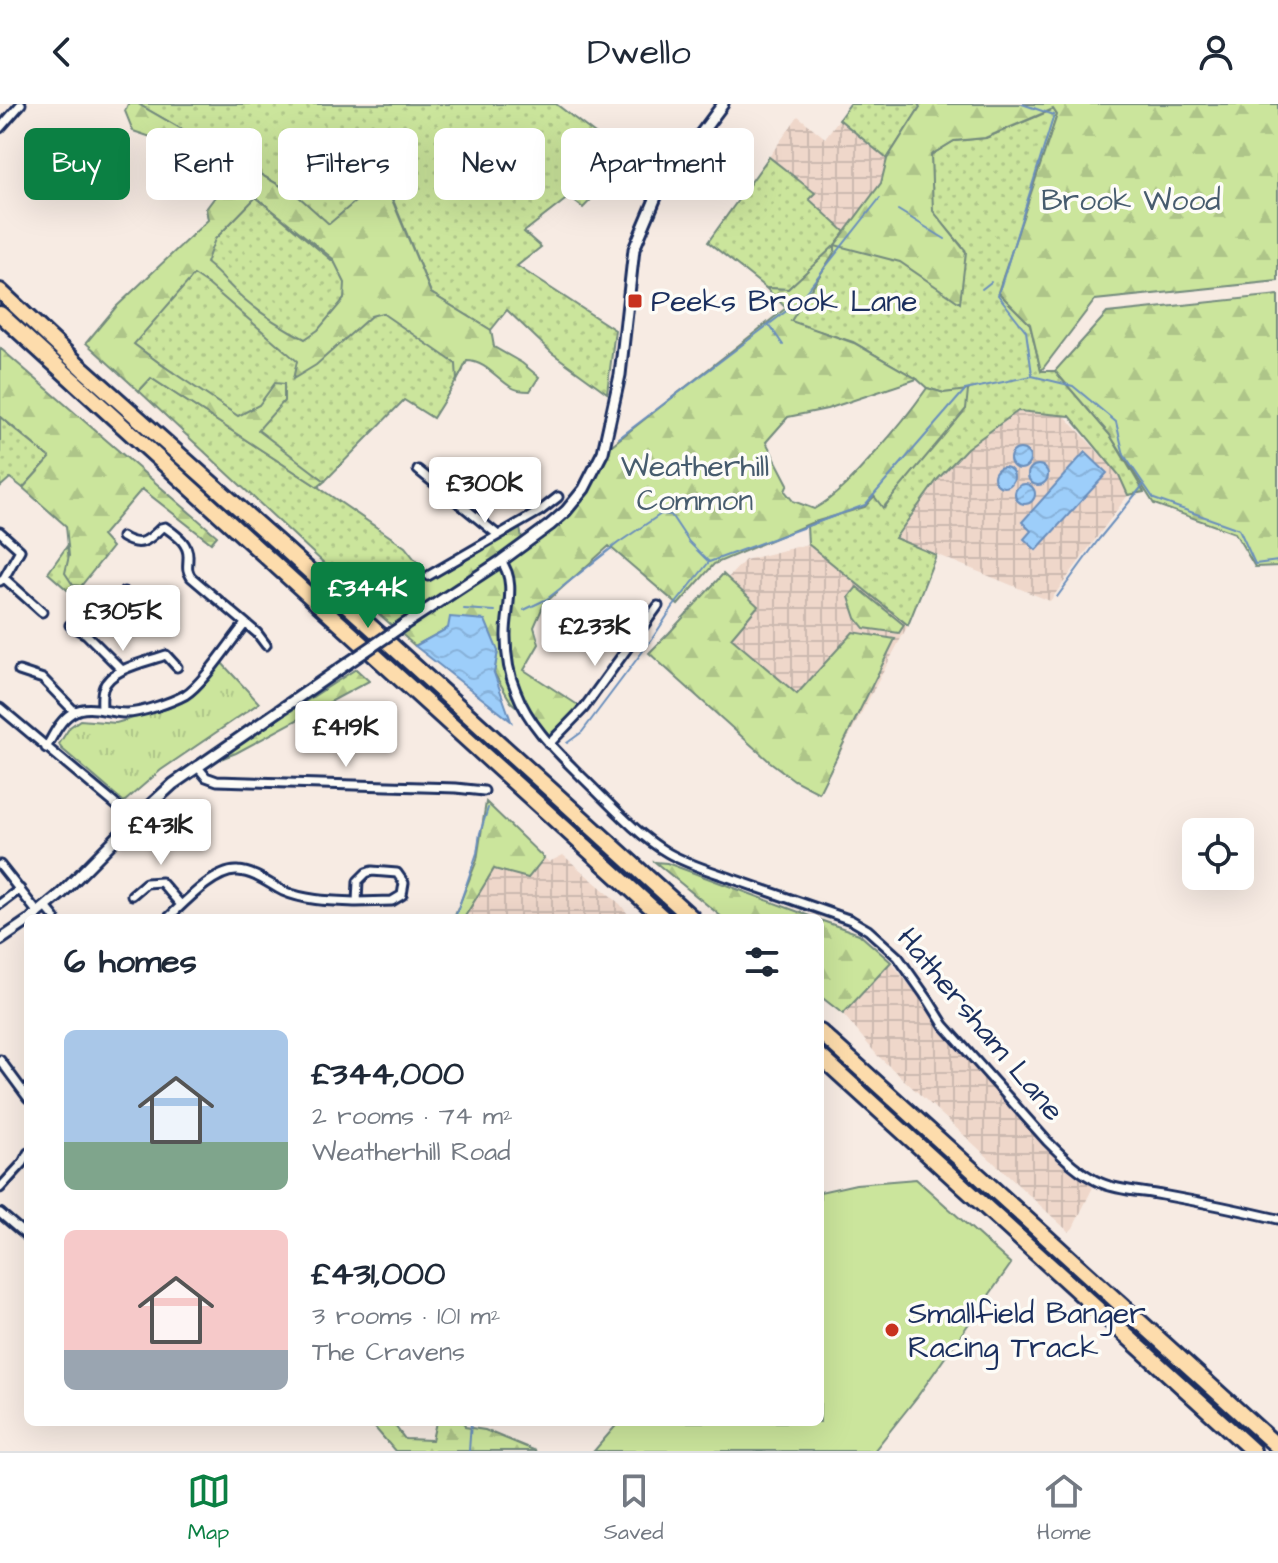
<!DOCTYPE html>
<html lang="en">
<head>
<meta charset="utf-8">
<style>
  body { margin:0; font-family:"Architects Daughter",sans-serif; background:#f6f6f7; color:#1f2937; height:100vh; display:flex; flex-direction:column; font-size:30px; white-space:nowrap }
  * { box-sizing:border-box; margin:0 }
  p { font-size:26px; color:#747a83 }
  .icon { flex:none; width:44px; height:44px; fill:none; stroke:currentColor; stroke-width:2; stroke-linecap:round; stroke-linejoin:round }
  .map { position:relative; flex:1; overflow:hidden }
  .drawer { position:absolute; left:24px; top:810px; width:800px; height:512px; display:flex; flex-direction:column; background:#fff; border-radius:12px; box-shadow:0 8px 32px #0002 }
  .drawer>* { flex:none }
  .hud { position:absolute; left:24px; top:24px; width:800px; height:72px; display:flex; gap:16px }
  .buttons { position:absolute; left:1182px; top:714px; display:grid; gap:16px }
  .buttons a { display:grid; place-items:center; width:72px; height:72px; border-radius:12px; background:#fff; box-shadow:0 8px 32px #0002; font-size:40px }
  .price { position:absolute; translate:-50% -68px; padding:0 18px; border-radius:8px; background:#fff; color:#222; font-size:26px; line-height:52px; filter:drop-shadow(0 2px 4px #0008) }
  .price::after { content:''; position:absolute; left:50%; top:48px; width:24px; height:18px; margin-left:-12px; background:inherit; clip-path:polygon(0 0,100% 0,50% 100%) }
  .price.current { background:#0b8043; color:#fff }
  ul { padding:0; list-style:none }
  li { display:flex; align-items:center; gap:24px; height:200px; padding:0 40px }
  li span { display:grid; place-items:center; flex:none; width:224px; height:160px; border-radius:12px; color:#555 }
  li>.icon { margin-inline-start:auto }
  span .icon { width:96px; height:96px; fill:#fffc; stroke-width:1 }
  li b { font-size:34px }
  h2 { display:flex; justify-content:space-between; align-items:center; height:96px; padding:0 40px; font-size:34px }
  .chip { padding:0 28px; border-radius:12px; background:#fff; box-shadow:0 8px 32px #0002; font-size:28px; line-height:72px }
  .chip.current { background:#0b8043; color:#fff }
  header { display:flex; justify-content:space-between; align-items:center; height:104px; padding:0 40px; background:#fff; font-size:36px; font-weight:600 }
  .tabs { display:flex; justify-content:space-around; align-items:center; height:112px; border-top:2px solid #e0e1e3; background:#fff; font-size:22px; color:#747a83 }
  .tabs a { display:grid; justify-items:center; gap:4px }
  .tabs .current { color:#0b8043 }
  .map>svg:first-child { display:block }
</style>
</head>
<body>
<header><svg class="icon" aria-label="back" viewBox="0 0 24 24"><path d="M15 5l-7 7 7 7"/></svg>Dwello<svg class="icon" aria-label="person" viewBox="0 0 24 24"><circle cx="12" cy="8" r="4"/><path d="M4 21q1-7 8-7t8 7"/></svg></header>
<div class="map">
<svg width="1278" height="1347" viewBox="0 0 1278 1347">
  <defs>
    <pattern id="industrial-grid" width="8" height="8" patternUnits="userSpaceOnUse" patternTransform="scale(2)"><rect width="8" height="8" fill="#efd7ca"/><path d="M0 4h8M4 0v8" fill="none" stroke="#ccb9b0"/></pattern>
    <pattern id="grass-dots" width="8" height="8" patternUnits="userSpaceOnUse" patternTransform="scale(2)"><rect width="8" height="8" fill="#cbe59c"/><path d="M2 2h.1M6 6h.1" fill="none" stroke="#aec589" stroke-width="1.8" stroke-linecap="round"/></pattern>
    <pattern id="forest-firs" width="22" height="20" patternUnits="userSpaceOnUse" patternTransform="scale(2)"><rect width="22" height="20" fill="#cbe59c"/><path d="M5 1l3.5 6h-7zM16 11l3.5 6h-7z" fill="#aec589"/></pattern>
    <pattern id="park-tufts" width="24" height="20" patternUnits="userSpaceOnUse" patternTransform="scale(2)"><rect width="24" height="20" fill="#cbe59c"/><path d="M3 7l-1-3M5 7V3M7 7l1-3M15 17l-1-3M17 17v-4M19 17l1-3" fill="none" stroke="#aec589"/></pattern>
    <pattern id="water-waves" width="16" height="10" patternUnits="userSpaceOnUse" patternTransform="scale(2)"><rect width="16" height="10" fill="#9dcefa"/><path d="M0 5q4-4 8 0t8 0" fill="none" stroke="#87b1d9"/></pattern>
  </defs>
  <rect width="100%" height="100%" fill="#f7ebe3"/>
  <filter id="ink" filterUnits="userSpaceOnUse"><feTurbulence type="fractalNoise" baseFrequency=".0125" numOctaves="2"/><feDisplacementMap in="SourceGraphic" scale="16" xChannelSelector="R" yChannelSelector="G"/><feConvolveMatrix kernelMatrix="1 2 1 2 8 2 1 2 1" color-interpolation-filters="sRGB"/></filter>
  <g filter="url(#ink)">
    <!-- industrial -->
    <path fill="url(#industrial-grid)" d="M798 12 825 34 839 15 887 55 881 79 845 128 809 94 814 88 769 53Z
      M1018 308 1065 312 1119 371 1128 391 1050 497 896 434 938 376 968 344Z
      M808 440 908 521 819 689 653 552 745 456Z
      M563 751 620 800 631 814H464L494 765 528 774 544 754 549 758Z
      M891 858 979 968 1064 1062 1093 1083 1073 1124 1069 1128 877 951 843 910Z"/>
    <!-- grass -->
    <path fill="url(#grass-dots)" stroke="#738a7d" stroke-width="2" d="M138 0H556L629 56 583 104 569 93 524 128 541 143 517 162 615 226 607 289 552 249 507 206 491 226 431 189 384 74 329 121 298 92Z
      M850 0H918L920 3 887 55 839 15Z
      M1054 5 1057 11 1002 192 1030 220 1041 267H1055L1110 331 1144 388 1128 391 1119 371 1070 312 1018 307 967 344 937 376 895 434 936 451 908 521 808 440 807 422 864 401 875 392 884 404 968 287 944 289 927 284 917 275 853 238 790 218 835 147V142L788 185 766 184 708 138 769 53 815 89 809 95 845 128 835 141 932 117 966 147 932 107 931 51 954 37 986 34Z
      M256 93 463 266 433 314 404 296 325 377 133 240 215 135Z
      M151 274 318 383 405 443 428 472 396 485 369 501 139 287Z
      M0 313 50 354 23 384 10 374 0 383Z
      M67 442 73 481 81 482 73 491 48 469Z"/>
    <!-- forest -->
    <path fill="url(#forest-firs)" stroke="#738a7d" stroke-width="2" fill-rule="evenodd" d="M128 0H138L298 92 329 120 383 74 431 189 491 226 494 243 522 259 539 273 530 287C524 287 517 287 511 283 497 275 485 257 467 257L457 277 456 260 382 209 371 212 316 261 293 275 297 257 209 181 194 171 134 240 162 261 238 312 259 301 275 279 284 280V297L258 326 325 377 318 383 151 274 139 287 86 239 116 203 208 116 206 105 226 78 169 51 157 35 133 27 125 7ZM256 93 333 155 345 179 344 195 318 226 305 235C283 224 263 211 244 195 231 184 220 170 206 159L215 135Z
      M918 0H1278V177L1095 196 1041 267 1030 220 998 188 1057 11 1053 5 985 34 954 37 931 51 933 107 966 148 960 199 900 158 835 141V147L791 217 854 239 917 275 827 305 788 313 766 338 788 380 785 387 793 397 814 405C839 391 856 370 875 349 894 328 911 307 927 284L944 289 968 286 966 305 883 404 874 392 865 403 811 419 714 460 678 501 609 442 544 500 534 523 539 540 524 566 581 603 549 631 511 598 494 569 498 547 448 524 415 542 369 501 396 485 428 472 519 420 523 439 566 407 603 348 786 204 766 184 788 185 835 141 881 79 887 55 920 3Z
      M1278 191V462L1255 463 1235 429 1154 400 1110 331 1055 267 1107 209Z
      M0 244 217 432 211 439 142 385 102 432 112 443 81 482 73 481 65 469 69 452 66 422 23 384 50 354 0 312Z
      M723 470 758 502 731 534 797 590 853 528 895 535 819 689 794 676 769 657 649 549 669 529Z
      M857 483 904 521 899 529 864 524 856 514 849 493Z
      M356 565 369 577 236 649 210 659Z
      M486 698 544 754 528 774 494 765 464 814H454L477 756Z
      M655 758 667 759 815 814H723Z
      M820 816 859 830 891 858 843 910 820 892Z
      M370 1318H392L405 1335 432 1336 436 1318H464L465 1323 485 1326 536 1347H395Z"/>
    <!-- park -->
    <path fill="url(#park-tufts)" stroke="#738a7d" stroke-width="2" d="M221 558 259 599 161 666 124 698 61 644 59 640 70 623 80 616 116 619 169 604 195 590Z"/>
    <!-- garden -->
    <path fill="#cbe59c" stroke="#738a7d" stroke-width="2" d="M916 1075 1011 1160 917 1293 874 1347H594L619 1318H820V1088L856 1080Z"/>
    <!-- water -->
    <path fill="url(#water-waves)" stroke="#698ebc" stroke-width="2" d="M1010 355a10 10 0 1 1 20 0a10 10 0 1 1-20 0Z
      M1085 348 1107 369 1036 446 1024 435 1031 427 1022 418Z
      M1028 371a10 10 0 1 1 20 0a10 10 0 1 1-20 0Z
      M994 373a10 10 0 1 1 20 0a10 10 0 1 1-20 0Z
      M1015 390a10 10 0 1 1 20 0a10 10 0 1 1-20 0Z
      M450 513 485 516 498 547 494 569 511 617 415 542 448 524Z"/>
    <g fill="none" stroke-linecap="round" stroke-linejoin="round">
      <!-- stream -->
      <path stroke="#698ebc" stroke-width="2" d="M1022 0 1054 11 998 191 1026 227 1032 270
        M898 106 945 135
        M982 185 991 178
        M770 222 783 241
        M619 334 797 199 880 94
        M1057 493 1099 435 1144 380
        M464 505 495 507
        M524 506 547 495 618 439 661 410 671 411 689 438 709 458
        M567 639 582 628 652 535 673 503 709 458 865 401 965 286 1032 272 1073 282 1116 318 1124 351 1154 395 1239 425 1255 460 1278 457
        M455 814 477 749 480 729 488 704
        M469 1347 471 1318"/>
      <defs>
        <path id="minor" d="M0 24 21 0
          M418 366 498 431
          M0 428 20 446 4 474 0 477
          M122 433C140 444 148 437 161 424L165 423C176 431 189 439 188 454 188 463 186 465 191 473L257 529 266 541
          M501 457C518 479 505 508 506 533 506 551 509 571 516 587 529 622 556 647 582 673 609 699 636 730 668 749 689 761 714 768 736 776 774 789 813 803 851 816L868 826 898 853 929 897 944 921 1047 1037C1063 1053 1080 1070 1101 1079 1120 1087 1142 1087 1162 1091 1201 1098 1240 1106 1278 1115
          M428 472 540 407 558 393
          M4 474 42 508
          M70 521 86 530 122 566
          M86 530 93 520 124 488
          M19 567 43 575 74 607
          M0 604 134 716
          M102 606C102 599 101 592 103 585 110 564 147 558 166 551L177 563
          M549 640 584 604 658 502
          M46 644C53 632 59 617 72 609 88 599 108 609 126 609 141 609 172 598 185 591 203 580 230 538 245 520
          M197 662 206 673 217 677 456 684 484 687
          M0 761 38 809
          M372 767 397 769 404 779 402 791 392 797 357 798 358 777 366 769Z
          M132 791 146 779 161 778 181 801
          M0 800 20 785
          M46 803 55 814
          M168 814C184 799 215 765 238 767 255 768 269 780 283 787 306 797 333 797 357 798
          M0 956 28 994
          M0 1084 23 1059 28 1049
          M0 1109 28 1133"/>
        <path id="tertiary" d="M405 520 501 457 550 421 566 407 584 385 603 348 620 271 634 145 659 86 723 0
          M32 814 62 789 134 716 173 680 348 559
          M0 836 28 817"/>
        <path id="motorway" d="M0 187 83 265 284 444 692 814
          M0 210 663 814
          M820 928 1278 1343
          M820 952 1253 1347"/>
      </defs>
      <!-- minor casing -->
      <use href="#minor" stroke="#1b2f5e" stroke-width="13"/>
      <!-- tertiary casing -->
      <use href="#tertiary" stroke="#1b2f5e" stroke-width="15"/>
      <!-- motorway casing -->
      <use href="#motorway" stroke="#1b2f5e" stroke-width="20"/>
      <!-- minor -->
      <use href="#minor" stroke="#fdfcf7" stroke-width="7"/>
      <!-- tertiary -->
      <use href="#tertiary" stroke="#fdfcf7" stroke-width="9"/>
      <!-- motorway -->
      <use href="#motorway" stroke="#fddcac" stroke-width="14"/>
      <defs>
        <path id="tertiary-bridge" d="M348 559 405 520"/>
      </defs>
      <!-- tertiary-bridge casing -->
      <use href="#tertiary-bridge" stroke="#1b2f5e" stroke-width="15" stroke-linecap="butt"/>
      <!-- tertiary-bridge -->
      <use href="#tertiary-bridge" stroke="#fdfcf7" stroke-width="9"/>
    </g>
  </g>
  <!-- markers -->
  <g fill="#c8321e" stroke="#fdfcf7" stroke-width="3">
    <rect x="627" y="189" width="16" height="16" rx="4"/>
    <circle cx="892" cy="1226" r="8"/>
  </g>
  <g text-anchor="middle" stroke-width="7" stroke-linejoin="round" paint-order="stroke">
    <!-- park labels -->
    <g font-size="30" fill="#475c6e" stroke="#fdfcf7">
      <text x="1131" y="106">Brook Wood</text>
      <text x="695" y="372">Weatherhill<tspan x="695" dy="34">Common</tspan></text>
    </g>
    <!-- poi labels -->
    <g font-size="30" fill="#1b2f5e" stroke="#fdfcf7" text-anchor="start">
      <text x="651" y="207">Peeks Brook Lane</text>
      <text x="908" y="1219">Smallfield Banger<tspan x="908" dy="34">Racing Track</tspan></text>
    </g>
    <!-- street labels -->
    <g font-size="30" fill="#1b2f5e" stroke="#fdfcf7">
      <text transform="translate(981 920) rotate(50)" y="10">Hathersham Lane</text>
    </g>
  </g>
</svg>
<div class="buttons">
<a><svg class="icon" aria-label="locate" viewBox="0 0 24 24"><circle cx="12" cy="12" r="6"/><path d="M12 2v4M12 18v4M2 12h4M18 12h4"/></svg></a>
</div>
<b class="price" style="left:485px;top:421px">£300K</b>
<b class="price current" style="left:368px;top:526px">£344K</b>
<b class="price" style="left:123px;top:549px">£305K</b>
<b class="price" style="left:595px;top:564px">£233K</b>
<b class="price" style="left:346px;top:665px">£419K</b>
<b class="price" style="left:161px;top:763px">£431K</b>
<div class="hud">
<a class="chip current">Buy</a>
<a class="chip">Rent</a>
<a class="chip">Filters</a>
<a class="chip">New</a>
<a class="chip">Apartment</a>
</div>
<section class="drawer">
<h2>6 homes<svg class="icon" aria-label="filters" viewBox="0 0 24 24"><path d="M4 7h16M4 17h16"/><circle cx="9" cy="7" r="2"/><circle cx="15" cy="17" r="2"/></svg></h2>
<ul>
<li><span style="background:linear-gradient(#a9c7e8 70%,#7fa58c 0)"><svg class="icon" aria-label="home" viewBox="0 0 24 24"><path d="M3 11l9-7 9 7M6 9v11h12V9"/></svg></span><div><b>£344,000</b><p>2 rooms · 74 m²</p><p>Weatherhill Road</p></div></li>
<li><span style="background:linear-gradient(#f6c9c9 75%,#9aa5b1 0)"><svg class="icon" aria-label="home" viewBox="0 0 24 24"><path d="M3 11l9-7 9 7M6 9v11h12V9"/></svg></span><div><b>£431,000</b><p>3 rooms · 101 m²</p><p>The Cravens</p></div></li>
</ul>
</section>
</div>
<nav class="tabs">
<a class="current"><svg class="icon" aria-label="map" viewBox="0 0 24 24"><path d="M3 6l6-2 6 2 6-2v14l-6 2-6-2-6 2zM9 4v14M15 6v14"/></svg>Map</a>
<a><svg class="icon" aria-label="saved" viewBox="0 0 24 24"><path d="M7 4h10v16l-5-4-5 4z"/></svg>Saved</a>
<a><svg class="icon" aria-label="home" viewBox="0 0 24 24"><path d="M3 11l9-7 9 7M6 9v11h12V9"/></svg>Home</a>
</nav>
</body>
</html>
